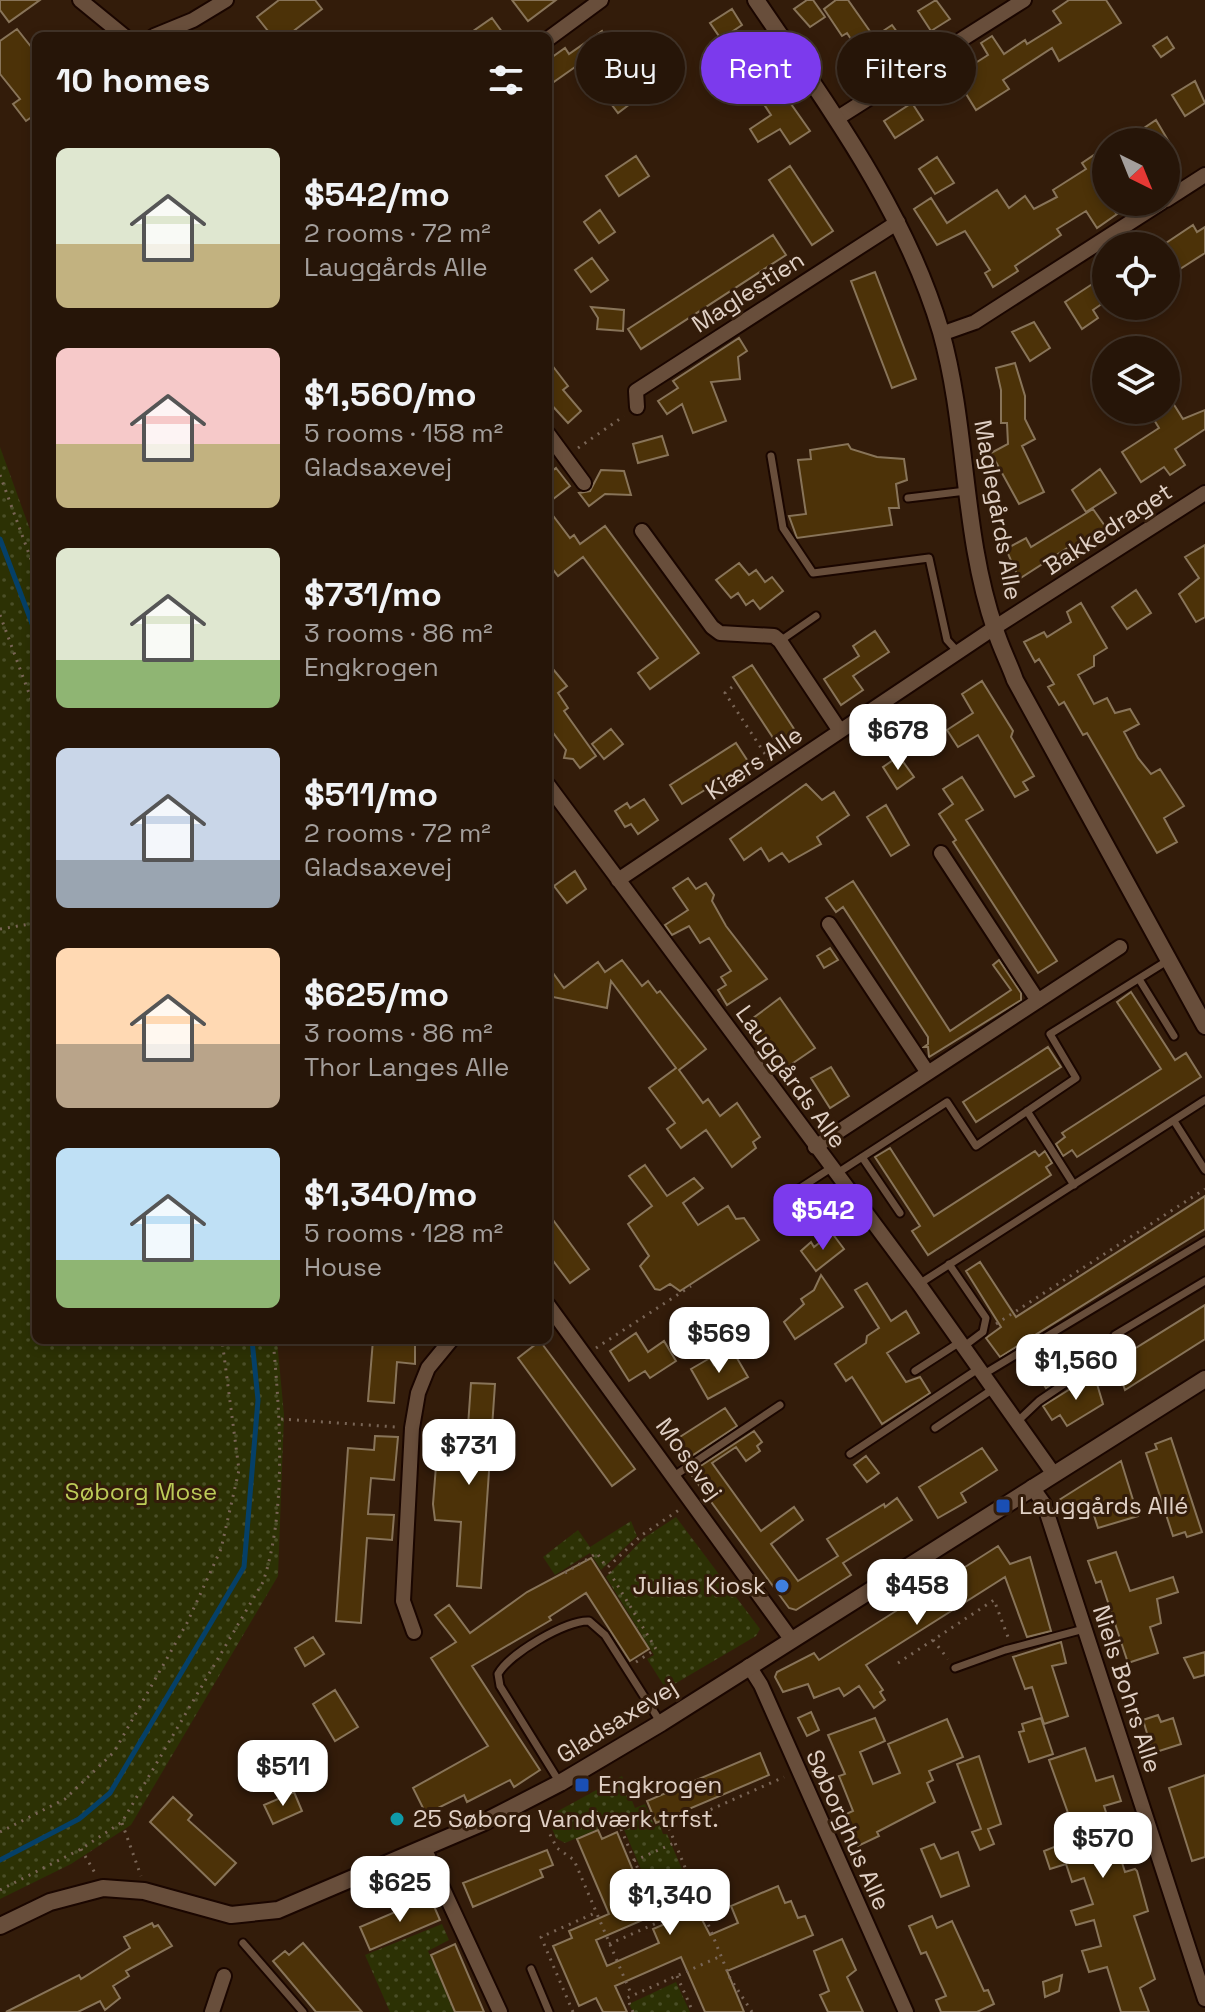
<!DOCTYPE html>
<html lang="en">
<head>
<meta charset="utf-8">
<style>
  body { margin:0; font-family:"Space Grotesk",sans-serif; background:#2e1e12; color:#f1f3f6; height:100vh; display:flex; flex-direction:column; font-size:30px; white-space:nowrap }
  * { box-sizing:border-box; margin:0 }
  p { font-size:26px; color:#a49f9c }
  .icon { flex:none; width:44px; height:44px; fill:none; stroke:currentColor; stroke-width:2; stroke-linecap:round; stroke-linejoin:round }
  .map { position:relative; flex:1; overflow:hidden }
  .drawer { position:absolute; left:32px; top:32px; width:520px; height:1312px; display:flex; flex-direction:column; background:#261508; border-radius:12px; box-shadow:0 4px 12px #0003,0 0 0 2px #423429 }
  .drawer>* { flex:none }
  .banner { position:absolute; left:576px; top:32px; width:508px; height:72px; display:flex; gap:16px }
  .needle { width:52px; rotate:137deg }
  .tools { position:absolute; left:1092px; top:128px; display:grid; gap:16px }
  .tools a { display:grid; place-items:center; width:88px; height:88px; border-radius:50%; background:#261508; box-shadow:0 4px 12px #0003,0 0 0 2px #423429; font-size:40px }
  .price { position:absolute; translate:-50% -68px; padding:0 18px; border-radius:16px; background:#fff; color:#222; font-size:26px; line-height:52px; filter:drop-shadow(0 2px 4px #0008) }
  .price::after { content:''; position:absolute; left:50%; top:48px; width:24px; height:18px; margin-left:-12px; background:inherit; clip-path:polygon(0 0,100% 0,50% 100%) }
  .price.current { background:#7c3aed; color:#fff }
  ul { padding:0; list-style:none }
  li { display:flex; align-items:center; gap:24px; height:200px; padding:0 24px }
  li span { display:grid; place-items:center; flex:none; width:224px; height:160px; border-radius:12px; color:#555 }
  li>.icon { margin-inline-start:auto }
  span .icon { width:96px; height:96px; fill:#fffc; stroke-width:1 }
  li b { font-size:34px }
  h2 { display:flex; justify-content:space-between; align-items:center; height:96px; padding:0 24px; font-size:34px }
  .pill { padding:0 28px; border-radius:36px; background:#261508; box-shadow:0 4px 12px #0003,0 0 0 2px #423429; font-size:28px; line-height:72px }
  .pill.current { background:#7c3aed; color:#fff }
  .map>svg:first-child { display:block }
</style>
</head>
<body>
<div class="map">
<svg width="1205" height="2012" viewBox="0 0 1205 2012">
  <defs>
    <pattern id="park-dots" width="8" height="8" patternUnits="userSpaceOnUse" patternTransform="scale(2)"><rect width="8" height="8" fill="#2c3104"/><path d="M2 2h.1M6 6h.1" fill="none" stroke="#4a4e27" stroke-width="1.8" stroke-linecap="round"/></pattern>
  </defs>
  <rect width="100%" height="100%" fill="#331c0a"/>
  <!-- park -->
  <path fill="url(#park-dots)" d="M0 447 36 546V1340H277L284 1415 278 1576 131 1825 71 1864 0 1899Z
    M676 1517 760 1629 756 1636 666 1689 647 1659 654 1655 606 1577 644 1538Z
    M631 1521 637 1536 601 1570 590 1553 555 1575 543 1557 578 1530 590 1547Z
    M622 1776 635 1808 645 1804 655 1827 660 1825 663 1834H667L696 1902 662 1918 622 1825 614 1828 612 1823 565 1843 556 1838 547 1817Z
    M442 1924 449 1940 428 1951 454 2012H390L365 1955Z
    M676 1982 690 2012H633L629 2004Z"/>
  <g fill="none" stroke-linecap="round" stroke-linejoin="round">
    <!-- stream -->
    <path stroke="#054068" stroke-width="5" d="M0 539 36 634
      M0 1860 79 1819 110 1793 244 1567 258 1400 252 1340"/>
  </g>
  <!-- building -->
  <path fill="#4c3208" stroke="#887459" stroke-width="2" d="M0 0H40L9 22 0 10Z
    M279 0H315L322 9 287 36H272L257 17Z
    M512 0H556L528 21Z
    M807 0H813L825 17 810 27 794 9Z
    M836 0H848L874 37 892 25 905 43 869 67 847 33 842 36 824 9Z
    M936 0 950 19 931 31 918 11Z
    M1069 0H1106L1121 23 1059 61 1052 48 1003 80 1009 89 976 110 955 76 988 55 981 43 992 36 1004 54 1025 40 1027 44 1061 23 1053 11Z
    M732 9 742 25 721 39 710 23Z
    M492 18 505 36H466Z
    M17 29 36 53V114L26 121 13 104 20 99 0 74V41Z
    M602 31 615 54 593 70 585 60 548 86V60L565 48 569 54Z
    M1167 37 1174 48 1161 57 1153 46Z
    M760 60 810 131 790 144 780 129 758 142 750 129 771 115 742 71Z
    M623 81 632 94 627 98 630 104 618 113 603 93Z
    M1195 81 1205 103 1185 116 1172 95Z
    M912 103 923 120 895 138 884 121Z
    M1156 120 1169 142H1123Z
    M1094 155 1099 163 1106 159V202L1117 214 1097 228 1086 211 1057 229 1061 235 1015 266 1018 271 993 287 985 273 990 270 965 231 937 245 914 209 931 198 947 223 997 190 1009 208 1025 196 1034 209 1057 197 1053 190 1086 169 1082 163Z
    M636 156 649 176 619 196 606 176Z
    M937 157 954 183 935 194 919 169Z
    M790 166 833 231 812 245 769 180Z
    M600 210 615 232 599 243 584 222Z
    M1193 225 1197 232 1205 227V253L1166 278V243Z
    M773 235 786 255 641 349 628 329Z
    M592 258 608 280 591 292 575 270Z
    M875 272 916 379 892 388 851 281Z
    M1106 275V301L1093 310 1098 318 1082 329 1065 302Z
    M591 307 624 310 623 331 597 329 598 318Z
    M1034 322 1050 348 1030 361 1012 332Z
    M739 338 747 351 738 357 740 379 711 382 726 421 693 433 682 404 667 414 658 401 678 388 673 381Z
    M548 360 568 386 563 390 581 411 568 423 548 401Z
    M1015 363 1025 396V419L1035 439 1022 446 1044 492 1019 504 991 453 1008 444 1007 423H1001V390L996 368Z
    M1166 392 1183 419 1205 410V429L1175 449 1185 465 1170 475 1164 467 1141 482 1122 452 1159 428 1148 410H1166Z
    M662 436 668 455 638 463 633 444Z
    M848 444 851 449 877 457 904 459 907 480 896 484 899 508H889L892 525 797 538 789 516 806 514 798 460 811 459 810 450Z
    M556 468 570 486 548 503V474Z
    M1100 469 1116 493 1086 512 1072 490Z
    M601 470 624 471 631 495 605 494 589 506 579 493 590 491Z
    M548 509 570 538 574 535 580 544 605 526 699 653 650 689 638 673 658 658 583 557 558 576 548 563Z
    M1093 509 1107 529 1072 552 1069 547 1019 579 1006 549 1026 538 1031 547Z
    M1205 545V617L1196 622 1179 594 1199 578 1185 557Z
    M739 563 749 575 756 570 765 582 772 577 783 591 760 609 753 600 746 605 738 593 731 598 716 580Z
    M1136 590 1151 613 1127 629 1112 607Z
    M1081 603 1107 648 1094 656V666L1078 675 1094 704 1107 698 1115 713 1130 709 1139 724 1124 732 1138 758 1151 774 1160 769 1184 806 1164 818 1177 842 1157 853 1087 733 1083 735 1064 702 1059 705 1048 687 1054 684 1039 659 1035 662 1024 642 1044 632 1047 637 1071 622 1067 612Z
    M875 631 889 652 853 676 863 690 841 705 824 679 859 656 853 646Z
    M548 663 567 686 558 693 568 708 564 711 596 756 580 768 573 759 564 758 566 750 554 734 548 739Z
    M752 665 798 735 779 747 733 677Z
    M982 681 1013 731 1011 737 1034 776 1023 782 1028 790 1015 797 978 735 958 747 947 730 973 713 962 694Z
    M611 729 623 744 604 759 592 744Z
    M736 743 749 763 682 804 670 785Z
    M899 756 914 777 897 789 883 767Z
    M962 777 983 810 966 820 1057 961 1038 973 953 842 956 840 939 814 953 804 943 789Z
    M806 784 822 800 834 792 849 815 817 837 821 844 789 862 782 853 769 861 761 848 744 860 730 839Z
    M644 799 658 820 638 834 631 824 625 827 615 811 627 803 630 808Z
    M886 805 909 845 891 856 867 817Z
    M575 871 586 889 567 903 554 886Z
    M688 878 696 889 706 883 714 895 712 901 726 926 767 979 727 1005 718 990 726 985 721 977 731 971 709 938 700 943 689 926 672 935 665 925 688 910 673 888Z
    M853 881 950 1031 1011 990 993 965 999 960 1021 993V1000L929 1057 928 1047H924L928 1044V1037L843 907 836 912 826 898Z
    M830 948 838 960 824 968 817 956Z
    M622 960 642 986 648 981 657 993 660 991 706 1049 679 1070 703 1103 708 1099 720 1116 737 1103 760 1137 753 1142 756 1148 732 1167 706 1130 681 1148 667 1129 675 1123 649 1088 676 1068 611 981 607 1008 548 996V966L564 988 598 962 605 972Z
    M1131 992 1175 1060 1186 1053 1201 1077 1077 1157 1072 1150 1063 1156 1056 1144 1065 1137 1062 1133 1161 1069 1117 1002Z
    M780 998 815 1048 780 1072 745 1024Z
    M1048 1047 1061 1067 976 1122 963 1102Z
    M831 1067 849 1096 830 1108 811 1078Z
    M890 1148 934 1216 1035 1151 1039 1156 1045 1151 1052 1163 1046 1167 1051 1175 928 1255 912 1231 920 1226 875 1157Z
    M645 1165 667 1196 694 1178 703 1188 683 1203 698 1225 728 1206 736 1219 744 1218 759 1240 680 1291 670 1284 660 1290 655 1289 640 1266 649 1256 628 1224 652 1206 629 1176Z
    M1205 1196V1229L1000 1357 986 1338 1001 1327 966 1271 980 1262 1016 1317Z
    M548 1213 589 1269 570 1283 548 1254Z
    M832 1233 844 1249 816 1271 801 1251 811 1242 814 1247Z
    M821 1275 843 1307 795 1339 784 1322 804 1304 801 1299 814 1290Z
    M867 1283 891 1321 906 1311 919 1333 887 1353 906 1382 920 1377 930 1393 882 1424 852 1377 846 1381 835 1364 866 1343 867 1336 879 1328 855 1290Z
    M1205 1305V1339L1125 1390 1115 1361Z
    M636 1333 648 1352 664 1341 676 1361 650 1378 645 1371 629 1381 610 1351Z
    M373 1340 415 1342V1364L397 1362 394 1403 368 1401Z
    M540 1341 635 1469 612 1486 518 1358Z
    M1041 1348 1060 1379 1046 1388 1026 1356Z
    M734 1353 748 1377 708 1399 691 1369 710 1358 714 1365Z
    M1094 1374 1103 1404 1067 1426 1060 1415 1052 1420 1043 1406Z
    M471 1383 495 1384 481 1588 457 1586 461 1522 435 1520 433 1504 436 1466 465 1469Z
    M725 1408 737 1426 684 1461 672 1442Z
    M754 1431 762 1442 757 1446 760 1451 746 1461 736 1447 712 1463 761 1531 794 1507 803 1520 771 1544 798 1581 838 1556 827 1539 884 1504 885 1507 897 1498 912 1520 843 1563 851 1575 796 1610 789 1608 690 1473Z
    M375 1436 398 1437 394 1480 371 1478 368 1514 394 1515 392 1540 367 1538 361 1623 336 1621 348 1448 374 1450Z
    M1171 1438 1202 1532 1187 1537 1185 1532 1173 1536 1146 1453 1157 1449 1155 1444Z
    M982 1448 997 1470 961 1493 966 1502 938 1518 919 1487Z
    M866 1456 879 1473 867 1482 854 1465Z
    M1121 1461 1138 1516 1098 1528 1091 1506 1070 1519 1059 1500Z
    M998 1546 1010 1564 1030 1557 1051 1631 1027 1637 1005 1577 866 1665 883 1690 880 1692 885 1700 874 1708 859 1686 844 1696 839 1688 814 1698 808 1684 783 1692 775 1677 777 1672 814 1653 819 1660Z
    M1116 1552 1130 1591 1173 1577 1178 1592 1157 1599 1161 1623 1150 1627 1158 1653 1128 1663 1101 1581 1096 1583 1088 1561Z
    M591 1558 649 1649 630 1661 586 1593 549 1617 551 1620 472 1666 540 1770 514 1787 510 1780 467 1802 464 1795 426 1814 413 1788 488 1746 431 1658 456 1642 435 1615 449 1605 470 1633 527 1592Z
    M313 1637 324 1654 305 1666 295 1648Z
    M1061 1642 1066 1663 1052 1666 1068 1716 1044 1724 1032 1687 1025 1689 1013 1657Z
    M1205 1652V1675L1194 1678 1184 1658Z
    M335 1690 358 1727 335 1741 313 1704Z
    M811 1712 819 1730 807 1736 798 1718Z
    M1158 1715 1161 1722 1173 1718 1181 1744 1153 1753 1143 1720Z
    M875 1718 885 1741 860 1752 873 1784 900 1773 888 1744 947 1719 963 1757 929 1771 933 1780 927 1783 935 1802 877 1832 879 1836 858 1846 844 1815 853 1811 839 1776 845 1774 828 1735Z
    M1041 1718 1053 1754 1029 1762 1019 1732 1024 1731 1022 1724Z
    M1085 1748 1096 1781 1113 1776 1121 1801 1104 1806 1125 1872 1135 1869 1137 1871 1148 1911 1134 1916 1155 1979 1140 1988 1149 2012H1121L1107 1967 1089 1972 1082 1951 1101 1946 1094 1920 1076 1925 1071 1911 1093 1904 1084 1878 1072 1882 1066 1864 1050 1869 1044 1851 1077 1838 1049 1760Z
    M760 1753 769 1775 656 1823 647 1801Z
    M979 1756 1001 1824 988 1829 994 1844 980 1850 972 1832 981 1829 957 1764Z
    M1205 1775V1857L1192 1861 1169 1788Z
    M294 1792 302 1811 273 1824 264 1805Z
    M173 1797 192 1815 188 1820 236 1863 215 1885 150 1822Z
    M598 1830 602 1839 617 1832 652 1916 596 1940 607 1966 659 1943 653 1929 697 1910 710 1935 738 1923 731 1906 778 1886 785 1903 791 1901 798 1918 805 1916 813 1935 727 1971 744 2012H705L681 1957 615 1986 627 2012H603L596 1998 579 2006 553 1946 572 1938 569 1931 609 1914 577 1839Z
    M934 1844 941 1859 958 1852 969 1886 941 1897 921 1849Z
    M547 1850 553 1865 540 1870 543 1877 473 1907 463 1883Z
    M430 1897 440 1920 370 1950 360 1927Z
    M932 1916 937 1928 952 1921 984 1991 988 1990 994 2004 977 2012H941L936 2000 946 1996 926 1952 921 1954 909 1926Z
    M152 1923 154 1927 158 1925 172 1946 126 1971 129 1976 113 1986 120 1998 105 2010 100 2001 78 2012H6L79 1975 81 1979 130 1948 124 1937Z
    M842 1939 856 1970 847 1977 863 2012H828L820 1995 829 1991 814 1951Z
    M303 1943 362 2012H316L273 1961 285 1951 289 1955Z
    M455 1944 484 2012H455L431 1955Z
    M1062 1975 1059 1991 1045 1997 1043 1982Z"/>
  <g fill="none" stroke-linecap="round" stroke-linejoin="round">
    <defs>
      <path id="service" d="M771 456 783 528 813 573 929 558 947 640 958 652
        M908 498 966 491
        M780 641 816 616
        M1139 979 1174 1036
        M1027 1111 1074 1185
        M1174 1121 1205 1170
        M862 1157 900 1213
        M836 1174 947 1102 976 1146 1076 1078 1050 1034 1167 961
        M791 1194 831 1168
        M949 1264 986 1318 983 1332 963 1347
        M919 1284 1205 1100
        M915 1371 960 1342
        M984 1374 1205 1241
        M1019 1420 1039 1401 1101 1359 1115 1335 1205 1281
        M935 1428 993 1389
        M850 1454 978 1369
        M674 1476 780 1405
        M955 1668 1005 1650 1084 1629
        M560 1783 500 1686 498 1674C509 1654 566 1620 589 1621L605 1635 661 1723
        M243 1943 303 2012
        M531 1969 549 2012"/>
      <path id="minor" d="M80 0 124 36
        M154 36 193 20 226 0
        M548 39 601 0
        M836 119 1024 0
        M1166 200 1205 175
        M941 334 975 322 1162 202
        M637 407 636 391 898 222
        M548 434 584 483
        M642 531 712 627 720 633 774 636 780 641 840 731
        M548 785 919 1284 1053 1473
        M941 853 1038 1001
        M618 880 994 628 1205 493
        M829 924 928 1073
        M815 1147 1120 947
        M548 1305 791 1639
        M1032 1487 1044 1504 1205 1999
        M414 1632 403 1601 412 1428 418 1393 428 1368 451 1340
        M749 1666 761 1685 906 2012
        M424 1848 500 2012
        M212 2012 224 1976"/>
      <path id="tertiary" d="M756 0C827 105 905 209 941 332 968 428 962 534 995 629 1000 646 1009 663 1015 680L1205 1026
        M0 1926 50 1902 103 1888 144 1891 231 1915 278 1910 482 1823 560 1783 661 1723 1205 1379"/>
    </defs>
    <!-- service casing -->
    <use href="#service" stroke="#1a0600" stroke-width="11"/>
    <!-- minor casing -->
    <use href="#minor" stroke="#1a0600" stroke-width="18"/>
    <!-- tertiary casing -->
    <use href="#tertiary" stroke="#1a0600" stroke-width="20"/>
    <!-- path -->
    <path stroke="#796556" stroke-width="3" stroke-dasharray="2 6" stroke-linecap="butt" d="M578 448 624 416
      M0 475 36 573
      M0 615 36 712
      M732 687 725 693 769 760
      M0 929 36 923
      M996 1324 1205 1189
      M596 1348 691 1286
      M281 1419 396 1427
      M565 1573 597 1553 607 1568
      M933 1640 948 1659
      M636 1662 656 1649 607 1568 642 1535 679 1510
      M898 1663 994 1600 1008 1637
      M539 1813 557 1848 574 1860 632 1996
      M122 1823 141 1876
      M621 1829 660 1921
      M0 1832 65 1799 114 1752 187 1623 221 1549 239 1470 222 1340
      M81 1849 95 1873
      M634 1861 674 1843
      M0 1890 81 1849 122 1822 263 1582C287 1511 280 1414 273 1340
      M609 1944 700 1904
      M677 1976 693 2012
      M573 2012 541 1937 595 1913
      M633 2012 627 1998 721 1956
      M752 2012 730 1978 669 1828 784 1777"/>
    <!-- service -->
    <use href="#service" stroke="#684e3b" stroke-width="7"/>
    <!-- minor -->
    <use href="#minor" stroke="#684e3b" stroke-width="14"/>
    <!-- tertiary -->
    <use href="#tertiary" stroke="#684e3b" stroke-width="16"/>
  </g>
  <!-- markers -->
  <g fill="#1a4fb4" stroke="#331c0a" stroke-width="3">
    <rect x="995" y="1498" width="16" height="16" rx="4"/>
    <rect x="574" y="1777" width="16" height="16" rx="4"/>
  </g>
  <circle fill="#3f7fe0" stroke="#331c0a" stroke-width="3" cx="782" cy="1586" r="8"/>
  <circle fill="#0f9aa8" stroke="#331c0a" stroke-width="3" cx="397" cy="1819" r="8"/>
  <g text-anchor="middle" stroke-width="6" stroke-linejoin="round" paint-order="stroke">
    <!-- street labels -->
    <g font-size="24" fill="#e0d0c5" stroke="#331c0a">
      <text transform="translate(748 292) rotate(-33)" y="8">Maglestien</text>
      <text transform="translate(998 510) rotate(80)" y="8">Maglegårds Alle</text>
      <text transform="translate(1108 529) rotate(-33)" y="8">Bakkedraget</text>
      <text transform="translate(754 763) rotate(-34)" y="8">Kiærs Alle</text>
      <text transform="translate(791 1077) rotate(54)" y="8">Lauggårds Alle</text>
      <text transform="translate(689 1459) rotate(54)" y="8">Mosevej</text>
      <text transform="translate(1127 1689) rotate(72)" y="8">Niels Bohrs Alle</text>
      <text transform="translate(617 1721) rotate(-32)" y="8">Gladsaxevej</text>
      <text transform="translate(848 1830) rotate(66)" y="8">Søborghus Alle</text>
    </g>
    <!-- park labels -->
    <g font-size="24" fill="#bccb58" stroke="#331c0a">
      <text x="141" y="1500">Søborg Mose</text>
    </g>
    <!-- poi labels -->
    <g font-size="24" fill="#e0d0c5" stroke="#331c0a" text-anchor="start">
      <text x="1019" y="1514">Lauggårds Allé</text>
      <text x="766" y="1594" text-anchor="end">Julias Kiosk</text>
      <text x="598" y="1793">Engkrogen</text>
      <text x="413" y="1827">25 Søborg Vandværk trfst.</text>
    </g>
  </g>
</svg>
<div class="tools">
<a><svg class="needle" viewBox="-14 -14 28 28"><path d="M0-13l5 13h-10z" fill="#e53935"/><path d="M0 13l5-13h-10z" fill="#a49f9c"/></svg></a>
<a><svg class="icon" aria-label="locate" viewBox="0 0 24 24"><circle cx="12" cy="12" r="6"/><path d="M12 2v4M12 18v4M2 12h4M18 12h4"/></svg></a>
<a><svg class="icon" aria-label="layers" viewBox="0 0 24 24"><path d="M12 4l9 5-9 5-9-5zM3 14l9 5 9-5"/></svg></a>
</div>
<b class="price" style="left:898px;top:772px">$678</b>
<b class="price current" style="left:823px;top:1252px">$542</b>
<b class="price" style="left:719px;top:1375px">$569</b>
<b class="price" style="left:1076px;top:1402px">$1,560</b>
<b class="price" style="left:469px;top:1487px">$731</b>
<b class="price" style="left:917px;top:1627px">$458</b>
<b class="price" style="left:283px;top:1808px">$511</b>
<b class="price" style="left:1103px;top:1880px">$570</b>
<b class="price" style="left:400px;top:1924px">$625</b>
<b class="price" style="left:670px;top:1937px">$1,340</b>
<div class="banner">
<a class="pill">Buy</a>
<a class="pill current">Rent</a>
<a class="pill">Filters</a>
</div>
<section class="drawer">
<h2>10 homes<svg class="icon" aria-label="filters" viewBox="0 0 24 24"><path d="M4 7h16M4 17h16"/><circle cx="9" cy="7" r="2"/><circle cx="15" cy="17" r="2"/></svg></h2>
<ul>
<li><span style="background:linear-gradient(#dfe7d0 60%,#c2b280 0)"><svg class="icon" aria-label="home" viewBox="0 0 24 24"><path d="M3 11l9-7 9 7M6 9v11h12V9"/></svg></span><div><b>$542/mo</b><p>2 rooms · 72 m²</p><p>Lauggårds Alle</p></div></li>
<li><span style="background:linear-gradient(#f6c9c9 60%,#c2b280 0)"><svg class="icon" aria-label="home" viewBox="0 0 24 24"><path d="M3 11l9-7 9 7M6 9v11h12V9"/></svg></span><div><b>$1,560/mo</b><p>5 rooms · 158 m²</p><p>Gladsaxevej</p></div></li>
<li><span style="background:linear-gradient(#dfe7d0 70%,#8fb573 0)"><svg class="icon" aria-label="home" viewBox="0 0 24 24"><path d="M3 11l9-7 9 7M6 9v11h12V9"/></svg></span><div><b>$731/mo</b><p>3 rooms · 86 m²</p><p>Engkrogen</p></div></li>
<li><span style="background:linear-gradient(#c9d6e8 70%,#9aa5b1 0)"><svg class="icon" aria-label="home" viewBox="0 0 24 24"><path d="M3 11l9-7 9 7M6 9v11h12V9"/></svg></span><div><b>$511/mo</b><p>2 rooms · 72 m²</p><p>Gladsaxevej</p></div></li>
<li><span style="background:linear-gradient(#ffd9b3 60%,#b9a48a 0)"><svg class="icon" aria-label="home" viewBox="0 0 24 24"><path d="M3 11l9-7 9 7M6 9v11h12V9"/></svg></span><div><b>$625/mo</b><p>3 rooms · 86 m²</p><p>Thor Langes Alle</p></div></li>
<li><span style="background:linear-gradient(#bfe0f5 70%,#8fb573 0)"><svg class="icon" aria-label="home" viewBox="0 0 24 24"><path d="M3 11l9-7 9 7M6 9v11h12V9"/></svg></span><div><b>$1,340/mo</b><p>5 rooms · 128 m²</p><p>House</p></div></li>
</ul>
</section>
</div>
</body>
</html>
